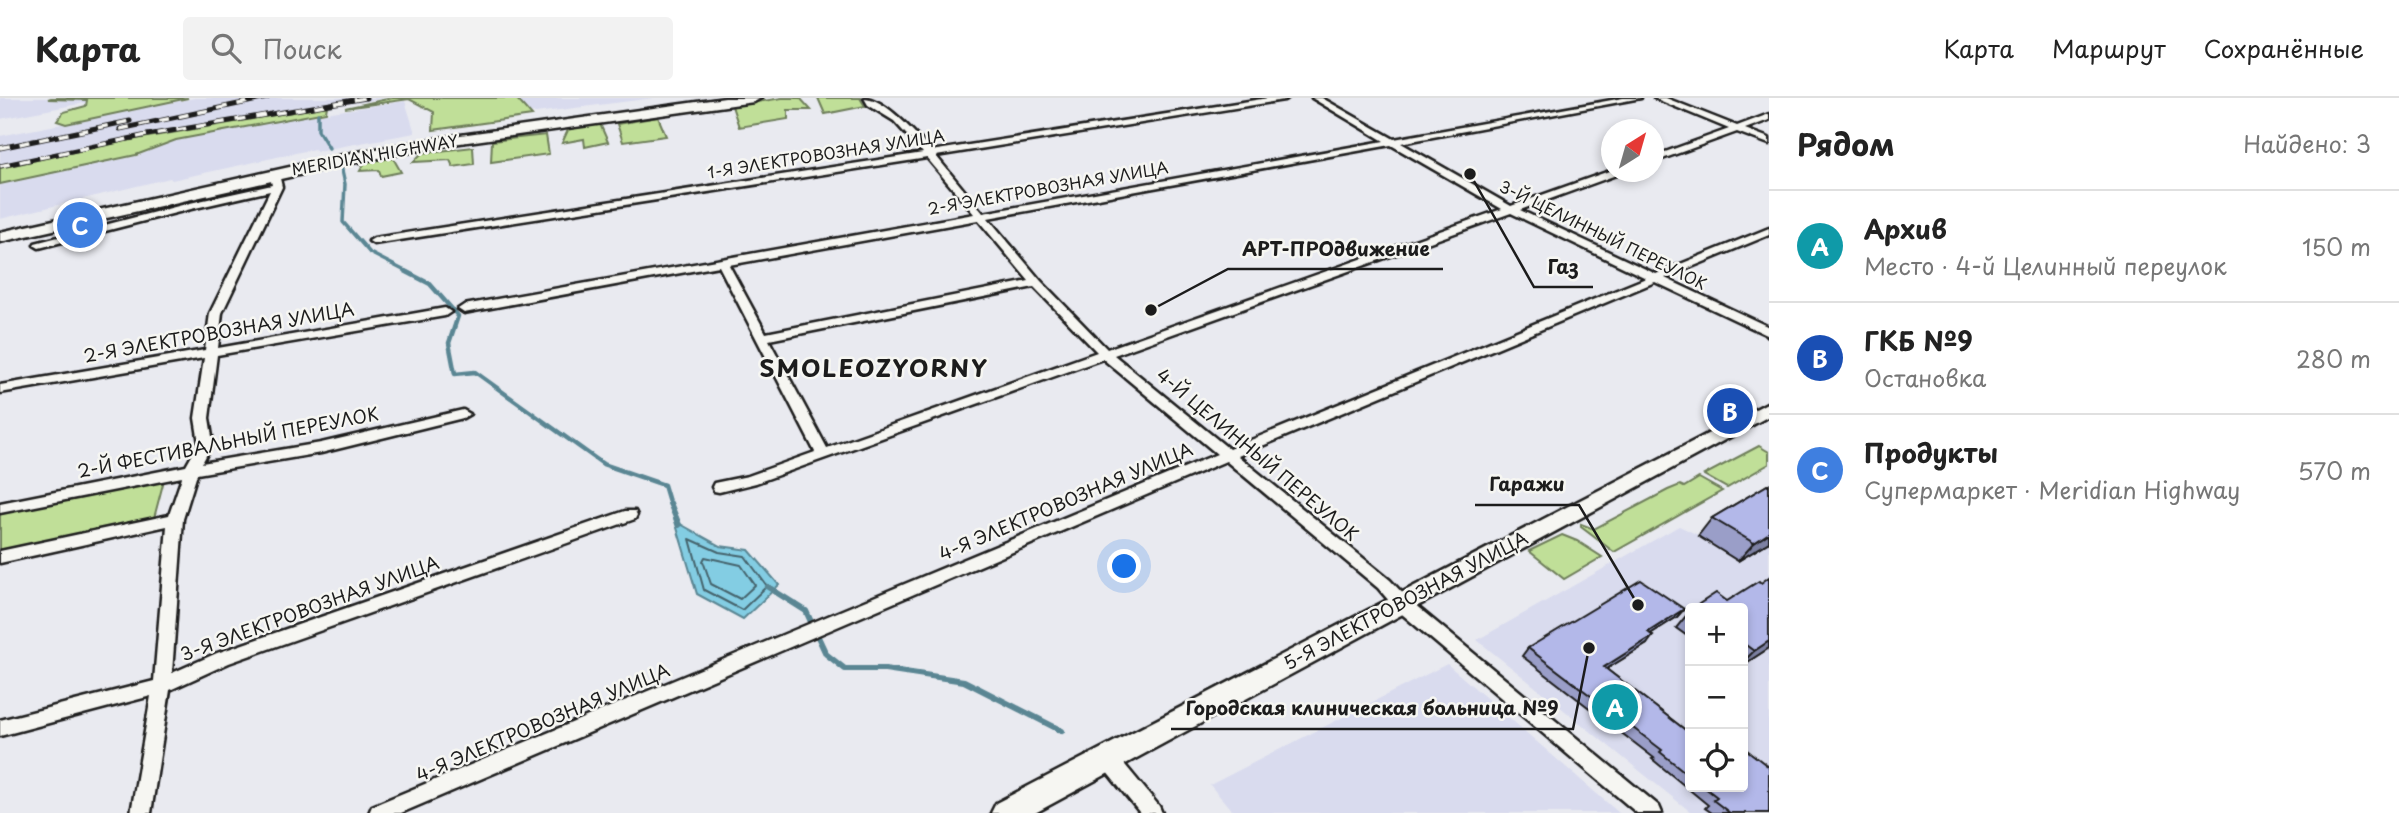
<!DOCTYPE html>
<html lang="ru">
<meta charset="utf-8">
<style>
:root{--surface:#fff;--page:#f2f2f2;--text:#222;--muted:#767676;--line:#e0e0e0;--accent:#0b8043}
body{margin:0;font-family:"Playpen Sans",sans-serif;background:var(--page);color:var(--text)}
.controls{position:absolute;right:21px;bottom:21px;display:grid;overflow:hidden;border-radius:7px;box-shadow:0 4px 10px #0003}
.controls button{width:63px;height:63px;display:grid;place-items:center;padding:0;border:0;border-bottom:2px solid var(--line);background:var(--surface);color:var(--text);font:35px sans-serif}
.compass{position:absolute;left:1601px;top:21px;width:63px;height:63px;border-radius:50%;background:var(--surface);box-shadow:0 4px 10px #0003;rotate:37deg}
.you{position:absolute;left:1125px;top:469px;width:24px;height:24px;margin:-18px;border:5px solid #fff;border-radius:50%;background:#1a73e8;box-shadow:0 0 0 10px #1a73e833}
.badge{display:grid;place-items:center;width:46px;height:46px;border-radius:50%;background:var(--accent);color:#fff;font-size:23px;font-weight:700}
.pin{position:absolute;translate:-50% -50%;border:4px solid #fff;box-shadow:0 2px 7px #0006}
.list{margin:0;padding:0;list-style:none}
h2{display:flex;justify-content:space-between;align-items:center;height:91px;margin:0;padding:0 28px;font-size:30px}
h2 small{font-size:23px;font-weight:400;color:var(--muted)}
.list li{display:grid;grid-template-columns:46px 1fr auto;gap:21px;align-items:center;box-sizing:border-box;height:112px;padding:0 28px;border-top:2px solid var(--line)}
.list b{display:block;font-size:26px;white-space:nowrap}
.list p{margin:0;font-size:23px;white-space:nowrap;color:var(--muted)}
.list em{font-size:23px;font-style:normal;color:var(--muted)}
.icon{flex:none;width:38px;height:38px;fill:none;stroke:currentColor;stroke-width:2;stroke-linecap:round;stroke-linejoin:round}
.map{position:relative;flex:none;width:1769px;height:715px;overflow:hidden}
header{display:flex;align-items:center;gap:42px;box-sizing:border-box;height:98px;padding:0 35px;background:var(--surface);border-bottom:2px solid var(--line)}
header strong{font-size:33px}
nav{display:flex;gap:38px;margin-inline-start:auto;font-size:24px}
.search{width:490px;height:63px;background:var(--page);display:flex;align-items:center;gap:18px;box-sizing:border-box;padding:0 24px;border-radius:7px;color:var(--muted);font-size:26px}
main{display:flex}
aside{flex:1;background:var(--surface)}
.map>svg:first-child{display:block}
</style>
<header>
<strong>Карта</strong>
<div class="search"><svg class="icon" aria-label="search" viewBox="0 0 24 24"><circle cx="10" cy="10" r="6"/><path d="M15 15l6 6"/></svg>Поиск</div>
<nav><a>Карта</a><a>Маршрут</a><a>Сохранённые</a></nav>
</header>
<main>
<div class="map">
<svg width="1769" height="715" viewBox="0 0 1769 715">
<rect width="100%" height="100%" fill="#e9eaf0"/>
<filter id="ink" filterUnits="userSpaceOnUse"><feTurbulence type="fractalNoise" baseFrequency=".0143" numOctaves="2"/><feDisplacementMap in="SourceGraphic" scale="14" xChannelSelector="R" yChannelSelector="G"/><feConvolveMatrix kernelMatrix="1 2 1 2 8 2 1 2 1" color-interpolation-filters="sRGB"/></filter>
<g filter="url(#ink)">
<g fill="#d9dbee" fill-rule="evenodd">
<polygon points="0,0 110,0 0,21"/>
<polygon points="195,0 386,0 283,16 0,71 0,38"/>
<polygon points="506,0 654,0 504,19"/>
<polygon points="405,3 415,35 317,53 314,51 172,82 170,80 0,121 0,87 137,58 174,43 266,24"/>
<path d="M1769 395V715H1692L1477 542 1679 428 1698 437ZM1690 510H1743V689H1690Z"/>
<polygon points="1447,566 1619,715 1234,715 1210,687"/>
</g>
<g fill="#c0df98" stroke="#6e7e5a" stroke-width="2">
<polygon points="51,0 188,0 66,26 57,23 64,14 86,8 87,2 48,1"/>
<polygon points="392,0 516,0 532,18 433,32 434,14 409,1 345,10"/>
<polygon points="782,0 800,0 811,12 788,12 788,21 739,29 732,8"/>
<polygon points="818,0 860,0 865,8 825,16"/>
<polygon points="327,8 326,14 176,42 136,57 0,86 0,70 119,44"/>
<polygon points="658,19 666,38 623,44 617,26"/>
<polygon points="600,26 608,44 585,49 584,41 562,45 569,30"/>
<polygon points="546,37 549,56 491,64 492,43"/>
<polygon points="473,49 474,66 453,69 450,62 413,64 422,55"/>
<polygon points="393,60 401,74 381,78 379,72 360,73 365,64"/>
<polygon points="1759,348 1769,354 1769,366 1727,390 1704,377"/>
<polygon points="1699,380 1722,393 1614,454 1581,429 1581,426 1594,431 1668,392 1680,387 1684,389"/>
<polygon points="164,382 154,420 0,453 0,414"/>
<polygon points="1562,437 1577,443 1602,459 1564,481 1529,453"/>
</g>
<polygon fill="#83cde3" stroke="#5a8693" stroke-width="2" points="675,423 720,448 749,452 779,487 743,521 697,496"/>
<g fill="none" stroke-linecap="round" stroke-linejoin="round">
<g stroke="#45636c" stroke-width="2">
<polygon points="690,441 719,454 745,458 767,488 742,512 704,492"/>
<polygon points="705,459 741,467 755,487 740,501 711,486 703,463"/>
</g>
<g stroke="#5a8693" stroke-width="3.5">
<polyline points="318,16 318,32 329,50"/>
<polyline points="342,72 345,86 343,124 370,155 409,175"/>
</g>
<polyline stroke="#5a8693" stroke-width="4.5" points="405,173 430,186 458,218 449,245 455,276 475,274 603,366 664,387 670,407"/>
<g stroke="#5a8693" stroke-width="6">
<polyline points="670,405 679,427"/>
<polyline points="768,489 806,513 826,556 845,571 885,571 964,583 1062,633"/>
</g>
<g stroke="#1c1c1c" stroke-width="5">
<g id="street">
<path d="M864 0C885 0 917 37 931 53L1268 0H1288L1284 2 936 58 983 115 1384 43 1312 0H1322L1394 41 1623 0H1641L1401 45 1511 108 1612 72 1620 74 1619 76 1520 112 1656 176 1769 130V137L1665 180 1769 229V238L1655 184 1238 358 1390 482 1408 501 1659 708 1662 715H1637L1396 511 1378 490 1226 363 401 715H369L372 708 1217 356 1103 261 756 385 719 394 714 393 712 389 714 385 748 378 815 354 719 168 464 215 458 211 464 207 974 116 927 60 374 146 369 143 374 140 923 55 894 23 868 7ZM1391 47 1502 111 1107 251 1041 183 988 120ZM1511 115 1646 180 1229 351 1114 257ZM978 122 1029 183 766 235 729 167ZM1034 189 1097 254 827 350 769 242Z"/>
<polygon points="1654,0 1666,0 1737,28 1769,16 1769,22 1745,31 1769,40 1769,46 1737,34 1654,64 1654,58 1729,31"/>
<polygon points="274,73 279,76 282,89 222,215 218,250 445,210 451,214 445,218 217,257 209,320 213,345 202,365 321,345 463,312 470,316 463,320 321,355 197,376 183,421 172,575 217,555 625,413 635,413 637,417 635,421 229,565 170,592 151,715 131,715 151,598 0,638 0,622 154,583 167,428 0,465 0,453 169,417 182,379 0,415 0,405 186,368 199,345 195,320 204,260 0,295 0,287 205,252 210,215 270,93 191,111 39,150 34,147 35,145 190,105 272,87 269,76"/>
<polygon points="1109,654 1116,656 1159,708 1162,715 1140,715 1102,668 1100,662 1102,656"/>
</g>
</g>
<g stroke="#1c1c1c" stroke-width="5">
<polygon id="secondary" points="1769,304 1769,318 1035,715 991,715 996,705"/>
</g>
<g stroke="#1c1c1c" stroke-width="5">
<polygon id="primary" points="725,0 761,0 754,4 453,46 352,65 0,144 0,134 352,55 453,38"/>
</g>
<use href="#street" fill="#f6f6f2" fill-rule="evenodd"/>
<use href="#secondary" fill="#f6f6f2" fill-rule="evenodd"/>
<use href="#primary" fill="#f6f6f2" fill-rule="evenodd"/>
<g stroke="#1c1c1c" stroke-width="5">
<g id="rail">
<polyline points="120,31 267,0"/>
<polyline points="0,50 130,23"/>
<polyline points="0,68 147,37 366,0"/>
</g>
</g>
<use href="#rail" stroke="#f6f6f2" stroke-width="3.5" stroke-dasharray="10" stroke-linecap="butt"/>
</g>
<g fill="#9a9ec8" stroke="#1c1c1c" stroke-width="2">
<polygon points="1769,386 1769,444 1738,463 1698,438 1712,420"/>
<polygon points="1743,510 1769,550 1743,567"/>
<polygon points="1684,511 1677,519 1650,536 1647,546 1606,571 1688,634 1690,632 1690,689 1743,689 1769,715 1712,715 1705,710 1708,707 1652,661 1654,660 1522,558 1528,550"/>
<polygon points="1690,513 1690,540 1676,530"/>
</g>
<g fill="#7d81a3" stroke="#1c1c1c" stroke-width="2">
<polygon points="1769,435 1769,444 1738,463 1754,445"/>
<polygon points="1684,511 1677,519 1641,542 1648,534"/>
<polygon points="1653,538 1647,546 1597,577 1604,569"/>
<polygon points="1769,543 1769,550 1743,567 1743,564 1754,553"/>
</g>
<g fill="#b3b8e9" stroke="#1c1c1c" stroke-width="2">
<polygon points="1769,386 1769,435 1754,445 1712,420"/>
<polygon points="1769,479 1769,543 1754,553 1743,545 1743,510 1693,510 1716,495 1727,503 1759,483 1761,485"/>
<polygon points="1641,482 1684,511 1648,534 1653,538 1604,569 1688,634 1690,632 1690,678 1660,654 1662,652 1528,550"/>
<polygon points="1743,649 1769,669 1769,715 1730,715 1713,702 1717,699 1704,689 1743,689"/>
</g>
</g>
<g text-anchor="middle" stroke-width="5" stroke-linejoin="round" paint-order="stroke">
<g font-size="16" fill="#1c1c1c" stroke="#f6f6f2">
<text transform="translate(826 56) rotate(-9)" y="6">1-Я ЭЛЕКТРОВОЗНАЯ УЛИЦА</text>
<text transform="translate(375 57) rotate(-10)" y="6">MERIDIAN HIGHWAY</text>
<text transform="translate(1048 90) rotate(-10)" y="6">2-Я ЭЛЕКТРОВОЗНАЯ УЛИЦА</text>
<text transform="translate(1603 137) rotate(26)" y="6">3-Й ЦЕЛИННЫЙ ПЕРЕУЛОК</text>
</g>
<g font-size="18" fill="#1c1c1c" stroke="#f6f6f2">
<text transform="translate(219 235) rotate(-10)" y="6">2-Я ЭЛЕКТРОВОЗНАЯ УЛИЦА</text>
<text transform="translate(228 345) rotate(-11)" y="6">2-Й ФЕСТИВАЛЬНЫЙ ПЕРЕУЛОК</text>
<text transform="translate(1257 357) rotate(40)" y="6">4-Й ЦЕЛИННЫЙ ПЕРЕУЛОК</text>
<text transform="translate(1066 404) rotate(-23)" y="6">4-Я ЭЛЕКТРОВОЗНАЯ УЛИЦА</text>
<text transform="translate(1406 503) rotate(-28)" y="6">5-Я ЭЛЕКТРОВОЗНАЯ УЛИЦА</text>
<text transform="translate(310 511) rotate(-20)" y="6">3-Я ЭЛЕКТРОВОЗНАЯ УЛИЦА</text>
<text transform="translate(543 625) rotate(-23)" y="6">4-Я ЭЛЕКТРОВОЗНАЯ УЛИЦА</text>
</g>
<g font-size="24" font-weight="bold" letter-spacing="2" fill="#1c1c1c" stroke="#f6f6f2">
<text x="874" y="279">SMOLEOZYORNY</text>
</g>
</g>
<path fill="none" stroke="#1c1c1c" stroke-width="2.5" d="M1151 212L1228 171H1443M1470 76L1534 189H1593M1638 507L1579 407H1475M1589 550L1573 631H1171"/>
<g fill="#1c1c1c" stroke="#f6f6f2" stroke-width="2.5">
<circle cx="1151" cy="212" r="7"/>
<circle cx="1470" cy="76" r="7"/>
<circle cx="1638" cy="507" r="7"/>
<circle cx="1589" cy="550" r="7"/>
</g>
<g font-size="19" text-anchor="middle" font-weight="bold" fill="#1c1c1c" stroke="#f6f6f2" stroke-width="5" stroke-linejoin="round" paint-order="stroke">
<text x="1336" y="158">АРТ-ПРОдвижение</text>
<text x="1563" y="176">Газ</text>
<text x="1527" y="393">Гаражи</text>
<text x="1372" y="617">Городская клиническая больница №9</text>
</g>
</svg>
<div class="controls">
<button>+</button>
<button>−</button>
<button><svg class="icon" aria-label="locate" viewBox="0 0 24 24"><circle cx="12" cy="12" r="6"/><path d="M12 2v4M12 18v4M2 12h4M18 12h4"/></svg></button>
</div>
<svg class="compass" viewBox="-18 -18 36 36"><path d="M0-13l5 13h-10z" fill="#e53935"/><path d="M0 13l5-13h-10z" fill="#767676"/></svg>
<div class="you"></div>
<div class="pin badge" style="left:1615px;top:609px;background:#0f9aa8">A</div>
<div class="pin badge" style="left:1730px;top:313px;background:#1a4fb4">B</div>
<div class="pin badge" style="left:80px;top:127px;background:#3f7fe0">C</div>
</div>
<aside>
<h2>Рядом<small>Найдено: 3</small></h2>
<ul class="list">
<li><span class="badge" style="background:#0f9aa8">A</span><div><b>Архив</b><p>Место · 4-й Целинный переулок</p></div><em>150 m</em></li>
<li><span class="badge" style="background:#1a4fb4">B</span><div><b>ГКБ №9</b><p>Остановка</p></div><em>280 m</em></li>
<li><span class="badge" style="background:#3f7fe0">C</span><div><b>Продукты</b><p>Супермаркет · Meridian Highway</p></div><em>570 m</em></li>
</ul>
</aside>
</main>
